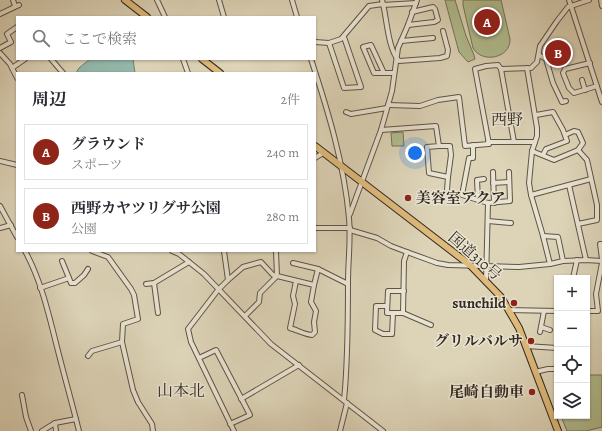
<!DOCTYPE html>
<html lang="ja">
<meta charset="utf-8">
<style>
:root{--surface:#fff;--page:#f7f7f7;--text:#2b2b33;--muted:#7c7c81;--line:#e1e1e2;--accent:#8f2418}
body{margin:0;font-family:Alegreya,"Noto Serif JP",serif;background:var(--page);color:var(--text)}
.controls{position:absolute;right:12px;bottom:12px;display:grid;overflow:hidden;border-radius:0px;box-shadow:0 1px 3px #0004}
.controls button{width:36px;height:36px;display:grid;place-items:center;padding:0;border:0;border-bottom:1px solid var(--line);background:var(--surface);color:var(--text);font:20px sans-serif}
.you{position:absolute;left:415px;top:153px;width:14px;height:14px;margin:-10px;border:3px solid #fff;border-radius:50%;background:#1a73e8;box-shadow:0 0 0 6px #1a73e833}
.badge{display:grid;place-items:center;width:26px;height:26px;border-radius:50%;background:var(--accent);color:#fff;font-size:13px;font-weight:700}
.pin{position:absolute;translate:-50% -50%;border:2px solid #fff;box-shadow:0 1px 4px #0006}
.list{margin:0;padding:0;list-style:none}
h2{display:flex;justify-content:space-between;align-items:center;height:52px;margin:0;padding:0 16px;font-size:17px}
h2 small{font-size:13px;font-weight:400;color:var(--muted)}
.list li{display:grid;grid-template-columns:26px 1fr auto;gap:12px;align-items:center;box-sizing:border-box;height:56px;margin:0 8px 8px;padding:0 8px;border:1px solid var(--line);border-radius:0px}
.list b{display:block;font-size:15px;white-space:nowrap}
.list p{margin:0;font-size:13px;white-space:nowrap;color:var(--muted)}
.list em{font-size:13px;font-style:normal;color:var(--muted)}
.icon{flex:none;width:22px;height:22px;fill:none;stroke:currentColor;stroke-width:2;stroke-linecap:round;stroke-linejoin:round}
.map{position:relative;flex:none;width:602px;height:431px;overflow:hidden}
.search{position:absolute;background:var(--surface);box-shadow:0 1px 3px #0004;left:16px;top:16px;width:300px;height:44px;display:flex;align-items:center;gap:10px;box-sizing:border-box;padding:0 14px;border-radius:0px;color:var(--muted);font-size:15px}
.panel{position:absolute;background:var(--surface);box-shadow:0 1px 3px #0004;left:16px;top:72px;width:300px;height:180px;border-radius:0px}
.map>svg:first-child{display:block}
</style>
<div class="map">
<svg width="602" height="431" viewBox="0 0 602 431">
<rect width="100%" height="100%" fill="#ddd4b8"/>
<filter id="stains"><feTurbulence type="fractalNoise" baseFrequency=".005" numOctaves="4"/><feColorMatrix values="0 0 0 0 .2 0 0 0 0 .09 0 0 0 0 .02 0 0 0 .5 -.17"/></filter>
<radialGradient id="worn" r=".72"><stop offset=".6" stop-color="#630" stop-opacity="0"/><stop offset="1" stop-color="#630" stop-opacity=".3"/></radialGradient>
<g fill="#b1bd8f" stroke="#727458">
<polygon points="445,0 455,0 466,36 474,55 475,59 468,62 459,52"/>
<path d="M463 0H501L510 39C511 58 482 64 473 48L463 5Z"/>
<polygon points="403,132 404,146 392,146 391,133"/>
<polygon points="587,375 602,375 602,427 586,431 567,431 561,416 587,416"/>
</g>
<polygon fill="#93b8ab" stroke="#6d7f74" points="90,59 133,59 135,73 76,73 79,68"/>
<g fill="none" stroke-linecap="round" stroke-linejoin="round">
<g stroke="#5e5447" stroke-width="6">
<g id="minor">
<polyline points="13,0 15,6"/>
<polyline points="157,0 165,17"/>
<polyline points="219,0 224,17"/>
<polyline points="292,0 297,17"/>
<polyline points="569,0 602,102"/>
<polyline points="601,0 602,6"/>
<path d="M383 4C387 20 388 49 399 61L440 58 447 56 448 50 443 31"/>
<polyline points="383,5 416,3"/>
<polyline points="0,14 19,5"/>
<polyline points="408,25 434,22 438,20 435,9 433,7 412,12"/>
<polyline points="401,41 433,38"/>
<polyline points="315,42 329,43 341,39 369,6 383,4 382,0"/>
<polyline points="329,43 344,88 361,87 344,37"/>
<polyline points="0,48 11,42 7,34 17,27"/>
<polyline points="0,53 10,64 17,78"/>
<polyline points="539,55 546,59 553,83 562,102 566,101"/>
<polyline points="51,59 63,73"/>
<polyline points="183,59 188,73"/>
<path d="M311 59C328 111 344 163 349 218 351 239 348 261 348 282 348 322 348 361 344 400"/>
<polyline points="590,63 565,69 563,73 569,88 574,93 597,86"/>
<polyline points="12,68 25,59"/>
<polyline points="527,68 537,128 537,136 532,151 529,183 531,195 543,236 550,264"/>
<polyline points="501,69 514,142"/>
<polyline points="384,73 374,73 363,47 371,45 384,73 394,73"/>
<polyline points="582,80 585,90"/>
<polyline points="388,105 420,106 438,100 459,97 465,146 489,144 475,69 486,66 498,65 501,69 531,68 537,62 540,46 557,21 568,7 589,0"/>
<polyline points="346,112 351,114 387,108"/>
<polyline points="536,115 553,112 563,130 567,141 546,149 543,155"/>
<polyline points="381,130 436,126 439,146 450,146 451,155 448,177 429,173 427,147 439,146"/>
<polyline points="565,135 574,131 578,132 583,143 578,150"/>
<polyline points="488,142 535,142"/>
<polyline points="473,145 473,158 469,158 462,195 488,203 510,201 509,172"/>
<polyline points="532,151 554,160 578,150 587,160 597,205 597,220 578,224"/>
<polyline points="315,158 323,153"/>
<polyline points="0,161 17,165"/>
<polyline points="493,172 494,203"/>
<polyline points="493,183 509,182"/>
<polyline points="569,185 586,260"/>
<polyline points="447,190 448,177"/>
<polyline points="531,195 591,179"/>
<polyline points="478,200 477,180 484,179"/>
<polyline points="0,206 17,237"/>
<polyline points="350,214 381,130 392,91 398,48 408,25 417,0"/>
<polyline points="488,221 511,223"/>
<polyline points="0,228 11,225"/>
<polyline points="315,228 350,228"/>
<polyline points="350,230 377,238 391,246 407,252 437,263 448,265 519,267 550,264 563,261 586,260 602,261"/>
<polyline points="543,236 558,237 563,261"/>
<polyline points="602,244 600,244 602,259"/>
<path d="M25 251C41 280 49 315 57 347 64 375 72 403 79 431"/>
<polyline points="92,251 108,257 131,289 134,295 138,319 123,324 122,342 133,390 138,402 152,424 153,431"/>
<polyline points="172,251 179,254 204,274 271,344 383,431"/>
<polyline points="224,251 228,280 218,290 188,329 191,342 234,431"/>
<polyline points="62,261 71,283 75,283 84,275 88,269"/>
<polyline points="293,263 318,269"/>
<polyline points="573,278 577,260"/>
<path d="M228 280 243 267 261 262 273 275 314 285 311 302 316 311 314 322 315 332 312 335C306 335 297 330 290 328L295 304 293 296 296 281"/>
<polyline points="486,282 488,203"/>
<polyline points="154,283 158,313"/>
<polyline points="146,284 154,283 189,262"/>
<polyline points="314,285 318,269 348,284"/>
<polyline points="40,288 69,278"/>
<polyline points="404,291 388,291 387,313 403,313 431,325"/>
<polyline points="387,306 376,306 375,330 383,334 392,334 393,313"/>
<polyline points="508,310 557,311"/>
<polyline points="587,311 598,311 596,294 602,263"/>
<polyline points="403,313 404,261 407,252"/>
<polyline points="245,316 259,302 260,293 277,276 276,251"/>
<polyline points="541,327 550,330"/>
<polyline points="540,332 544,311"/>
<polyline points="526,346 557,348"/>
<polyline points="88,356 92,351 122,342"/>
<polyline points="199,358 216,350 250,415 230,424"/>
<polyline points="535,372 548,369 557,369"/>
<polyline points="22,395 26,417 31,431"/>
<polyline points="241,399 299,365"/>
<polyline points="55,423 56,431"/>
<polyline points="42,431 55,423 76,419"/>
<polyline points="340,431 347,403"/>
</g>
</g>
<g stroke="#342a21" stroke-width="8">
<g id="highway">
<polyline points="125,0 147,17"/>
<polyline points="202,59 220,73"/>
<polyline points="315,146 470,265 501,297 519,328 558,431"/>
</g>
</g>
<use href="#minor" stroke="#e9e3d1" stroke-width="4"/>
<use href="#highway" stroke="#deba7c" stroke-width="6"/>
</g>
<g fill="#8f2418" stroke="#e9e3d1" stroke-width="1.5">
<circle cx="408" cy="198" r="4"/>
<circle cx="514" cy="303" r="4"/>
<circle cx="531" cy="341" r="4"/>
<circle cx="532" cy="392" r="4"/>
</g>
<g text-anchor="middle" stroke-width="3" stroke-linejoin="round" paint-order="stroke">
<g font-size="15" font-weight="bold" fill="#342a21" stroke="#e9e3d1" text-anchor="end">
<text x="416" y="203" text-anchor="start">美容室アクア</text>
<text x="506" y="308">sunchild</text>
<text x="523" y="346">グリルバルサ</text>
<text x="524" y="397">尾崎自動車</text>
</g>
<g font-size="15" fill="#342a21" stroke="#e9e3d1">
<text transform="translate(475 256) rotate(41)" y="5">国道310号</text>
</g>
<g font-size="16" fill="#342a21" stroke="#e9e3d1">
<text x="507" y="125">西野</text>
<text x="181" y="396">山本北</text>
</g>
</g>
<rect width="100%" height="100%" filter="url(#stains)"/>
<rect width="100%" height="100%" fill="url(#worn)"/>
</svg>
<div class="controls">
<button>+</button>
<button>−</button>
<button><svg class="icon" aria-label="locate" viewBox="0 0 24 24"><circle cx="12" cy="12" r="6"/><path d="M12 2v4M12 18v4M2 12h4M18 12h4"/></svg></button>
<button><svg class="icon" aria-label="layers" viewBox="0 0 24 24"><path d="M12 4l9 5-9 5-9-5zM3 14l9 5 9-5"/></svg></button>
</div>
<div class="you"></div>
<div class="pin badge" style="left:487px;top:22px">A</div>
<div class="pin badge" style="left:558px;top:53px">B</div>
<div class="search"><svg class="icon" aria-label="search" viewBox="0 0 24 24"><circle cx="10" cy="10" r="6"/><path d="M15 15l6 6"/></svg>ここで検索</div>
<section class="panel">
<h2>周辺<small>2件</small></h2>
<ul class="list">
<li><span class="badge">A</span><div><b>グラウンド</b><p>スポーツ</p></div><em>240 m</em></li>
<li><span class="badge">B</span><div><b>西野カヤツリグサ公園</b><p>公園</p></div><em>280 m</em></li>
</ul>
</section>
</div>
